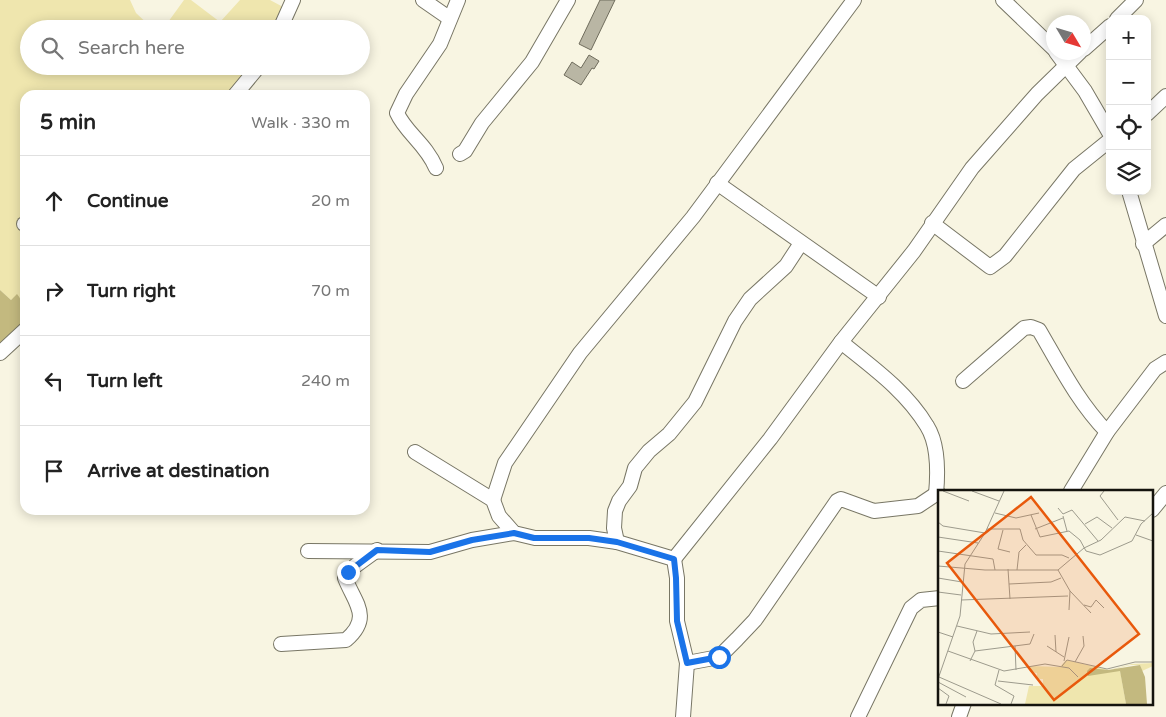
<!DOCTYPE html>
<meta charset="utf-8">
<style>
:root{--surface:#fff;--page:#f6f6f6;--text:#222;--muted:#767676;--line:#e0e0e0}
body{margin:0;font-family:"Varela Round",sans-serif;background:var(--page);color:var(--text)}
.controls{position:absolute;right:15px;top:15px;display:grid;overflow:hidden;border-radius:10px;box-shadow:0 2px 12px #0003}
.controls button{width:45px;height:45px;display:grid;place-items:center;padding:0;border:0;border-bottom:1px solid var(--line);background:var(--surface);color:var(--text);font:25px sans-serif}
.compass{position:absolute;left:1046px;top:15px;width:45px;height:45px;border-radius:50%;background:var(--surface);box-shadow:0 2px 12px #0003;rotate:128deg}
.stop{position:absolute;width:15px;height:15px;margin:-11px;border:4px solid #1a73e8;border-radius:50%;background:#fff}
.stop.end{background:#1a73e8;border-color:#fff;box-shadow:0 1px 5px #0008}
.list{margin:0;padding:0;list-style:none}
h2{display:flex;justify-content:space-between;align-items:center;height:65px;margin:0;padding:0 20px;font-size:21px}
h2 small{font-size:16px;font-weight:400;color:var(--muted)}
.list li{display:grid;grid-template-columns:32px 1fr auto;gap:15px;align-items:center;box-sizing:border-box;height:90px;padding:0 20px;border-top:1px solid var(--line)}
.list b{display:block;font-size:19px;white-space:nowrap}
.list em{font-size:16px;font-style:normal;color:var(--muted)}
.icon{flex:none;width:28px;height:28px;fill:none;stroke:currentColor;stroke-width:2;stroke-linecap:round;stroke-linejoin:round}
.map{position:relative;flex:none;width:1166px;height:717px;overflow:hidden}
.search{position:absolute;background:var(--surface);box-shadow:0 2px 12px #0003;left:20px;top:20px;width:350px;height:55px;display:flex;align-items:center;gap:12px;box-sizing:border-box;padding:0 18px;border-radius:28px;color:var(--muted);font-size:19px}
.panel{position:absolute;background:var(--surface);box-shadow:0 2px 12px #0003;left:20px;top:90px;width:350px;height:425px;border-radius:15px}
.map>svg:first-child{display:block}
</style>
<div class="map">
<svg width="1166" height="717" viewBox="0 0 1166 717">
<rect width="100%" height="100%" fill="#f8f5e2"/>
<g fill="#efe6ae">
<polygon points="0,0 130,0 136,13 153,29 29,29 29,66 251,66 226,95 25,95 25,317 23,303 17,295 11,300 0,290"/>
<polygon points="184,0 191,0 220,22 240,0 270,0 285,8 274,29 163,29"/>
</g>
<path fill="#c3b97f" d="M0 290 11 300 17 294C24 303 25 311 25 322L0 347Z"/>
<g fill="#b9b6a4" stroke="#6f6c5c">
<polygon points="600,0 615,0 591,50 579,44"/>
<polygon points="589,55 599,61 594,69 592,68 581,85 564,75 572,62 581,68"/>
</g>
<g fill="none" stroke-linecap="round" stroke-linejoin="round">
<g stroke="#787665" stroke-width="16">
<g id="minor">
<polyline points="423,0 449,18"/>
<polyline points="1003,0 1054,49"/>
<polyline points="1117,19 1136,0"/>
<polyline points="280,29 293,0"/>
<polyline points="1084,49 1110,26"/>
<polyline points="1056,52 1085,91 1110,134"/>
<polyline points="235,95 259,66"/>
<polyline points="1147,114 1166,96"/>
<polyline points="460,154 465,151 482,123 532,62 568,0"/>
<path d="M436 168C426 144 406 133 397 113L406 94 440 44 458 0"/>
<polyline points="717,183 879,297"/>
<polyline points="1129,191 1166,316"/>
<polyline points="932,223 990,267 1005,256 1074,169 1110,140"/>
<polyline points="24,224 25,224"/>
<polyline points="1143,244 1166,225"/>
<path d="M841 342C872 367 906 391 927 426 939 445 938 473 936 494"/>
<polyline points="0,353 25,330"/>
<path d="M963 381 1024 328 1031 327 1039 330C1060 366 1078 402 1107 432"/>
<polyline points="415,452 493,500 499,516 514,533 535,538 589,538 617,542 674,559 677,578 677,621 687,663 683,717"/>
<polyline points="1071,491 1107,432 1155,369 1166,362"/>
<polyline points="493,500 505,463 580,353 693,217 854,0"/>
<polyline points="1152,510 1166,493"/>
<polyline points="617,542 614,528 615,511 619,501 630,486 635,468 649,451 669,434 695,402 735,321 750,299 786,266 801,243"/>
<polyline points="308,551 430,552 472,540 514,533"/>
<polyline points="674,559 770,439 841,342 914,251 972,168 1037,94 1080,52"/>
<path d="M281 644 346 640C373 617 354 602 345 578L355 566 377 550"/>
<polyline points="687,663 719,657 737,639 755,620 837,501 841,499 874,511 918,506 936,494 940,495"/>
<polyline points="858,717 911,608 921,600 940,598"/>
<polyline points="959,717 964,703"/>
</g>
</g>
<use href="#minor" stroke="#fff" stroke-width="14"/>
</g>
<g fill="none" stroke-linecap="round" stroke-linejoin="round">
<polyline stroke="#1a73e8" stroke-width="6" points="348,572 377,550 430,552 472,540 514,533 534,538 589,538 617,542 674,559 676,578 677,621 687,663 719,657"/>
</g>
<g transform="translate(938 490)">
<rect width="215" height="215" fill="#f8f5e2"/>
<path d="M128 170 171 180 194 174 215 173V176L204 181 202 175H192L177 179 170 180 151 181 150 185 182 180 188 214H87L91 196H104L105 193V189H99V183L92 182 91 176 122 177Z" fill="#efe6ae"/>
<path d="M202 175 207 187 209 214H188L182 181 150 186 149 181 152 178 170 180Z" fill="#c3b97f"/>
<path fill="none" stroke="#9d9b8d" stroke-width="1" d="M5 1 31 11M34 1 61 11M166 1 162 6 180 30M120 18 125 24 134 20 160 51M57 23 78 28 101 23M93 25 102 47 131 41 142 50 148 61 162 65 194 51 203 34 215 23M125 26 129 41M0 32 5 36 47 43M147 34 159 27 174 38M49 39H82L85 50 98 65H124L131 68M97 39 125 28M65 40 60 59 72 62M198 45 215 51M0 47 40 53M0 61 55 69 57 80M0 76 47 80H120M70 79 72 109M79 80 81 62 88 55M0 88 24 92M71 94 113 92 123 88M132 101 153 123M0 102 23 105M23 110 130 106M146 115 153 117 158 110 166 118M131 120 132 101 120 80 146 58 163 50 187 27 207 31M19 136 53 144 92 142M0 142 15 147M117 145 118 162M77 156 78 180M109 156 126 167M10 161 66 181 107 174 131 178 140 187M37 161 92 154 96 144M32 171 37 161 35 152 39 141M126 171 131 147M137 172 146 156 145 146M124 176 129 170 169 179 197 172H215M61 180 57 195 76 206 73 214M1 187 63 214M0 189 22 126 27 74 47 43 66 1M60 191 95 195M0 192 28 207M0 198 11 206 8 214"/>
<path fill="#e8590c" fill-opacity="0.15" stroke="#e8590c" stroke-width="2.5" d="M93 7 201 144 116 210 9 73Z"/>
<rect width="215" height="215" fill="none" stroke="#14130d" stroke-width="2.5"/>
</g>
</svg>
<div class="controls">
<button>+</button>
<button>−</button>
<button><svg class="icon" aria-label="locate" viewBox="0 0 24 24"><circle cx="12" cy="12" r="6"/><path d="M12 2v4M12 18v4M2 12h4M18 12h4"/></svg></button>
<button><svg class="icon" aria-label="layers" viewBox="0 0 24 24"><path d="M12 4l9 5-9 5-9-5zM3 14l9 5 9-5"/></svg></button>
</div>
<svg class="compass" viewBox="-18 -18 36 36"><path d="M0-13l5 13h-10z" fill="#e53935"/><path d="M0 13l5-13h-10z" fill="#767676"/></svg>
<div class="stop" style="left:719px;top:657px"></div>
<div class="stop end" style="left:348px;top:572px"></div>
<div class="search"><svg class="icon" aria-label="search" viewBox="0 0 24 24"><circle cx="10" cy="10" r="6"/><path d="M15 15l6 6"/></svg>Search here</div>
<section class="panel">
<h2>5 min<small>Walk · 330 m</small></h2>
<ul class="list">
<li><svg class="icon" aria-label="ahead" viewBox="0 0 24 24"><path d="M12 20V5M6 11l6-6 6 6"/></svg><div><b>Continue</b></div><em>20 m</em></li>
<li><svg class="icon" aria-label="right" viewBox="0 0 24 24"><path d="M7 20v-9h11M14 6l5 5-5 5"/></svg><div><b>Turn right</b></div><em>70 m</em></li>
<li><svg class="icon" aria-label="left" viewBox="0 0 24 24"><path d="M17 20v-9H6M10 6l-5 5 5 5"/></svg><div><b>Turn left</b></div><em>240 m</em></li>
<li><svg class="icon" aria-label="arrive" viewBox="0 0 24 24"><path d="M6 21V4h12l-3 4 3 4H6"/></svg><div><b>Arrive at destination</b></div></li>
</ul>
</section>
</div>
